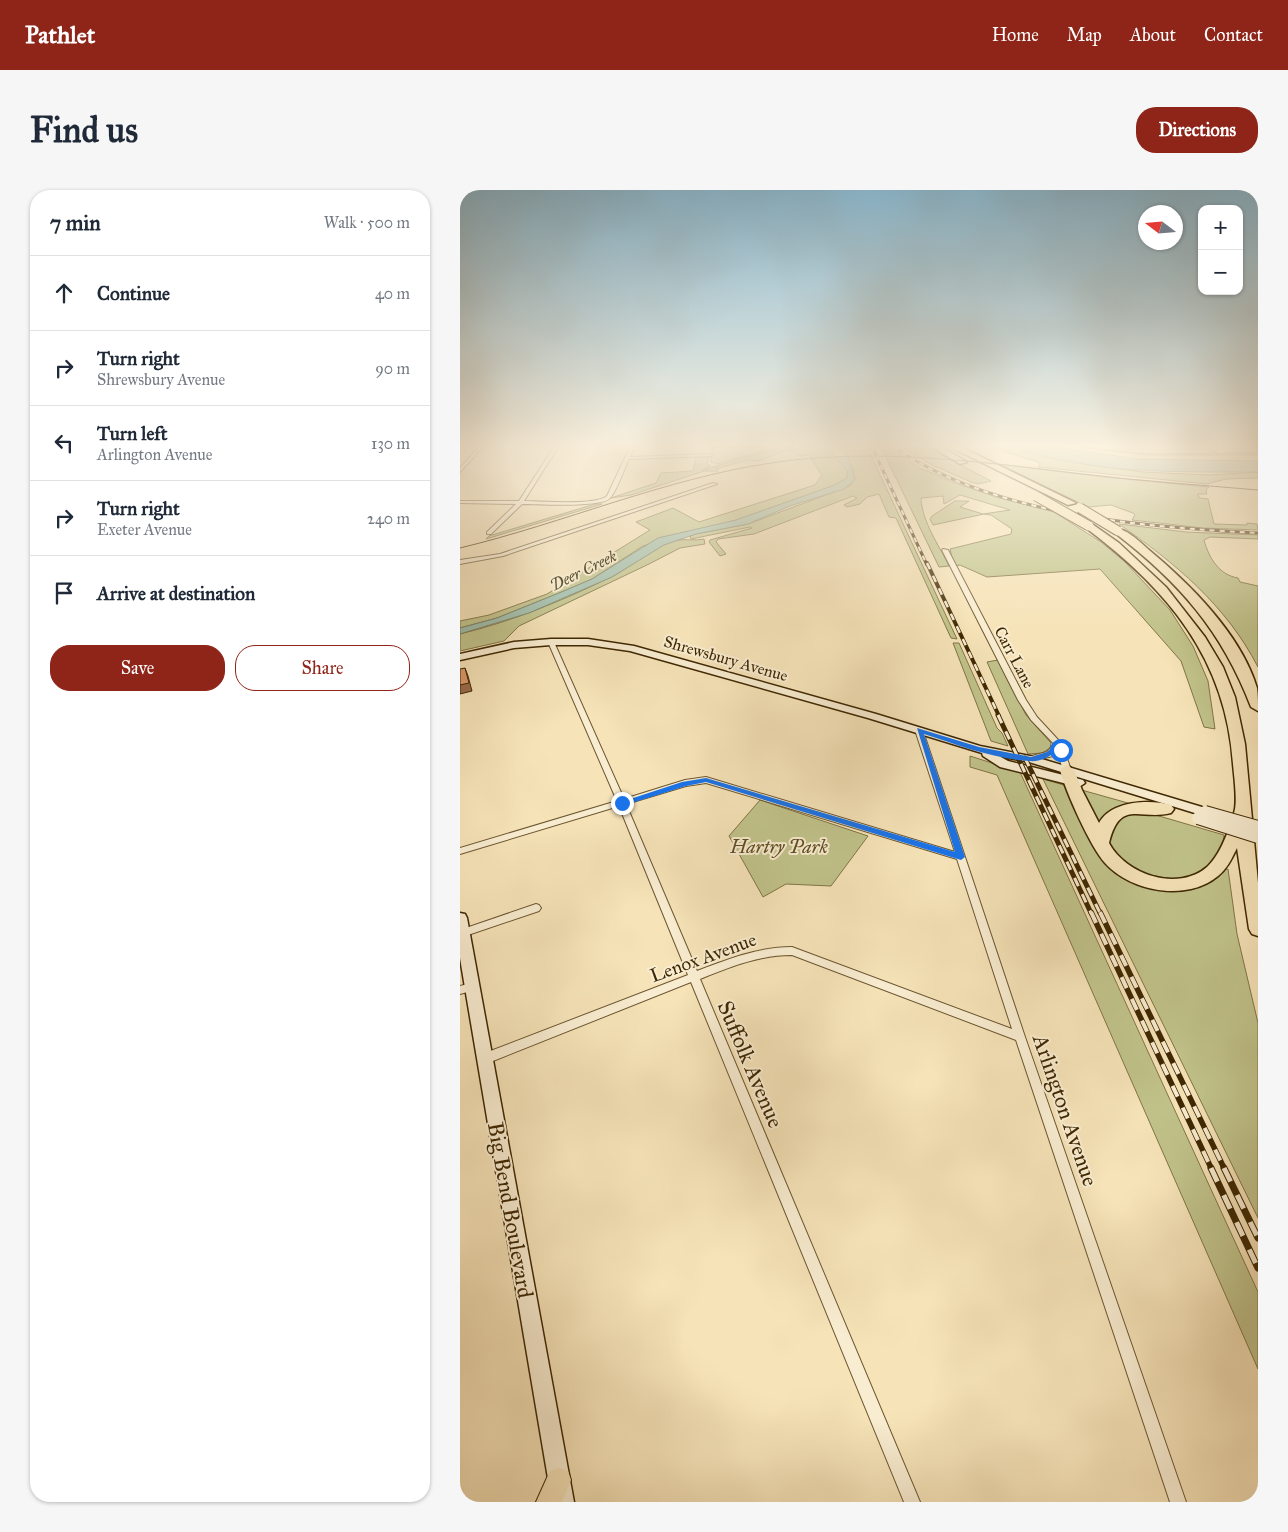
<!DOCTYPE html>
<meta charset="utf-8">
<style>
:root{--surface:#fff;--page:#f6f6f7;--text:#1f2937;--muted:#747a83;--line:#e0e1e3;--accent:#8f2418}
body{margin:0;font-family:"IM FELL Great Primer",serif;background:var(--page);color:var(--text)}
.controls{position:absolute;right:15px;top:15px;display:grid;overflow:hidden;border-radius:10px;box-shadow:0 1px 4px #0004}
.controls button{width:45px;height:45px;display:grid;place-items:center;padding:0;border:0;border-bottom:1px solid var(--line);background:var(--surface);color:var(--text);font:25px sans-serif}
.compass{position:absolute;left:678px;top:15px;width:45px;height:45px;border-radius:50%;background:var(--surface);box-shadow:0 1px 4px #0004;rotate:286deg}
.stop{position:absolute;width:15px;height:15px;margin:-11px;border:4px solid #1a73e8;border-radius:50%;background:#fff}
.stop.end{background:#1a73e8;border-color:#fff;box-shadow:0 1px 5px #0008}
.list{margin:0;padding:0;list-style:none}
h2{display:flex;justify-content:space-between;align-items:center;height:65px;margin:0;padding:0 20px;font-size:21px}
h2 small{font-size:16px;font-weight:400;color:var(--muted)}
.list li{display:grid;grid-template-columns:32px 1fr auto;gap:15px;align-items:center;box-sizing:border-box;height:75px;padding:0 20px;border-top:1px solid var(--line)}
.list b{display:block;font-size:19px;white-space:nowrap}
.list p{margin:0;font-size:16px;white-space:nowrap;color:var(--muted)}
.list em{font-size:16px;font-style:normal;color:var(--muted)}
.actions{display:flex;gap:10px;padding:15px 20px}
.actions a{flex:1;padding:11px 0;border:1px solid var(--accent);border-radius:20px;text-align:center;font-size:18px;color:var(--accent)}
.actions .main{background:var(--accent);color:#fff}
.icon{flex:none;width:28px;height:28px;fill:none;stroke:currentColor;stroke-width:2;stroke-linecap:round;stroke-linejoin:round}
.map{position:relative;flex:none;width:798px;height:1312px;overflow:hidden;border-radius:20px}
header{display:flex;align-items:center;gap:30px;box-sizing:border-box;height:70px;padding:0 25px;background:var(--accent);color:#fff}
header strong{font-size:24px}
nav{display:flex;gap:28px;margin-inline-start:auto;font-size:18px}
.intro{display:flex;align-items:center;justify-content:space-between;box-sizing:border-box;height:120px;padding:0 30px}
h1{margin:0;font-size:35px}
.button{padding:12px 22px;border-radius:20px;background:var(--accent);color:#fff;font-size:18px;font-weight:700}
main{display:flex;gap:30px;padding:0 30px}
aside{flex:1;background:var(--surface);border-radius:20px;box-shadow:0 1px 4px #0004}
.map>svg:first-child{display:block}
</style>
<header>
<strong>Pathlet</strong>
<nav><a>Home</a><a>Map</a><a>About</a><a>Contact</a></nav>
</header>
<div class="intro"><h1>Find us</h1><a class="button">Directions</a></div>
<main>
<aside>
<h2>7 min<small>Walk · 500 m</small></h2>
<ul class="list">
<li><svg class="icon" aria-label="ahead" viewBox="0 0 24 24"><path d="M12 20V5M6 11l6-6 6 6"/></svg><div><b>Continue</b></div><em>40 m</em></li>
<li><svg class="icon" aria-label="right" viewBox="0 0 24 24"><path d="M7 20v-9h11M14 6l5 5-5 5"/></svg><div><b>Turn right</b><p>Shrewsbury Avenue</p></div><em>90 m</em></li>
<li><svg class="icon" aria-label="left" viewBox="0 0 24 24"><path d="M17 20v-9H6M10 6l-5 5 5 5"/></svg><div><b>Turn left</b><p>Arlington Avenue</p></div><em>130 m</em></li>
<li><svg class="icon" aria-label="right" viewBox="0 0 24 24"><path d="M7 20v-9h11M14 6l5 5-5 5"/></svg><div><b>Turn right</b><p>Exeter Avenue</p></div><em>240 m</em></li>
<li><svg class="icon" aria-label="arrive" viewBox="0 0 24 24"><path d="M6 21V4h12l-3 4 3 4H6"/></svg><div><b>Arrive at destination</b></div></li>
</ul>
<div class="actions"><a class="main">Save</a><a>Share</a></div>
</aside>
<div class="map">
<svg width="798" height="1312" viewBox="0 0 798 1312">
<rect width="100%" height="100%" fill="#f6e3b8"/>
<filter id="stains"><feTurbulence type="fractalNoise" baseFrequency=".004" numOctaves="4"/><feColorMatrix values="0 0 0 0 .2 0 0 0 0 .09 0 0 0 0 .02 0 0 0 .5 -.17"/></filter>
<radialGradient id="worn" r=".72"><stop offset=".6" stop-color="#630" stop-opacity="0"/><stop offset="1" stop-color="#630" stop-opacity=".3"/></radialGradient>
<g fill="#c1c38b" stroke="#807546">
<polygon points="253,257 318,257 258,274 251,272"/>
<polygon points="323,257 335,257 298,271 287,270 256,279 258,281 244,281 171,305 151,308 196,293 201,283 233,281 236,267 249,268 247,273 250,276 243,280"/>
<polygon points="341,257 367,257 388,282 387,288 375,295 277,330 183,356 132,389 104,401 37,428 0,438 0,431 29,425 87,404 190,340 176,332 213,318 239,332 355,295 362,285 349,265 342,266 328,261 343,258"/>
<path d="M381 257H407L497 449 491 448 436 328 429 327 419 304 407 307 400 314 387 317 384 315 397 308 393 306 294 344 258 349 256 352 266 364 260 366 249 352 250 350 292 338 290 337 231 349 230 346 236 344 288 334 390 296 395 289C393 276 388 267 381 257Z"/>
<path d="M421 257H428L460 278 498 294 539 308 594 322 641 352 665 372 710 420 733 456 748 491 755 539 744 537 721 471 640 379 527 387 500 375 494 376 490 359 551 344 552 339 531 325 524 324 473 335 470 329 472 326 495 311H509L500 317 523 324 550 320 500 305 484 314 483 306 461 308C462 332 479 355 489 376L479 377Z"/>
<polygon points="442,257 466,257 531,291 518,294 511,292 470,274"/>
<polygon points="529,257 553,257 628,275 683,282 749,285 798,282 798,288 766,289 747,294 578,277 580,274 578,272"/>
<polygon points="619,257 689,264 798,263 798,265 687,265"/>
<polygon points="539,274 643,287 749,297 746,300 747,304 738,304 739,308 748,309 754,334 787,335 787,333 797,334 798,340 743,338 672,330 675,325 673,323 651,315 628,317"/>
<polygon points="135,314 142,314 26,349 29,346"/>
<path d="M659 334 726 342 798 345V349L750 347 744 350C749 368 759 385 778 388L780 392 798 396V477C766 415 715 373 659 334Z"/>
<path d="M244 349 245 354 220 358 189 374 59 436 44 451 0 461V444C53 431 102 411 151 387 172 377 193 354 218 350 226 349 235 351 244 349Z"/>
<polygon points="493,453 499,453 537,538 542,543 548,556 531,551"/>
<polygon points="538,470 566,525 591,553 590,558 582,563 568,564 527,472"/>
<polygon points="510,566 560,582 798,1102 798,1179 537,585 510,577"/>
<polygon points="583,589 607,596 643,665 695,697 768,679 777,744 798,833 798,1028"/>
<path d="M618 599 675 615C659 619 644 620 638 637Z"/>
<polygon points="300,610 408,646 371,696 326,694 303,707 269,646"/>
<polygon points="668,623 689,623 764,645 762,661 756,671 734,686 720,690 683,684 657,668 646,645 649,636"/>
</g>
<g fill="#9dbead" stroke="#778269">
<path d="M553 257H596L676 269 798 271V282C716 282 632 284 553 257Z"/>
<polygon points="388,266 395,290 384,299 330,316 288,334 236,344 204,355 152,387 69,423 0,444 0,438 37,428 104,401 132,389 198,348 276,330 375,295 387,288 388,282 375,267"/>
</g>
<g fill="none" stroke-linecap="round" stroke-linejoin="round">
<g stroke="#6c5630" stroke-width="2">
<g id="minor">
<polygon points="19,257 23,257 0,282 0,278"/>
<path d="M94 257H98L64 311C81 311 135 316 147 306L170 257H174L170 267 251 264 253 265 251 266 169 269C164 279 157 301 150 308 142 318 77 314 62 314L31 344H27V342L56 314 0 313V311H59Z"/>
<polygon points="752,257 756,257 755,262 751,261"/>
<polygon points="253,293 257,294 43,366 0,374 0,370 40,364"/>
<polygon points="483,359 488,360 566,510 577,527 602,554 611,580 610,582 604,582 603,580 597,561 593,566 571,571 567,569 568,567 587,562 594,554 571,530 558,510 482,360"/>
<path d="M91 450 94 452 164 609 225 590 246 587 495 662 455 540 459 538H462L565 847 726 1312H710L556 850 332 765C299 765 270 777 240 789L460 1312H444L231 792 28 873 24 874 20 873 18 869 20 865 228 785 159 616 0 664V658L157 611 88 452ZM246 593 497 669 552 839 332 757C299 757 268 769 237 781L166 614 226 596Z"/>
<polygon points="76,714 79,715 81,718 79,721 2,747 0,746 0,740"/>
<polygon points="11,793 15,794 16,797 15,800 0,804 0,796"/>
</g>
</g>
<g stroke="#3e2702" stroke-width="3">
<g id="secondary">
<polygon points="91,449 128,449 174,456 416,524 520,556 575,567 742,617 744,620 738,624 569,572 539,566 548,571 623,590 625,593 619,597 540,577 523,566 522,563 408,528 170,461 128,455 91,455 54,458 0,470 0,464 54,452"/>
<polygon points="0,723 5,724 7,728 114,1312 92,1312 0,768"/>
</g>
</g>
<g stroke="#3e2702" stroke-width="2">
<polygon id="primary" points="99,1278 108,1281 111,1290 102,1312 76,1312 90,1281"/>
</g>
<g stroke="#3e2702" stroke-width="3">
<g id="motorway">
<polygon points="472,257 482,257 507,272 500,274"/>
<polygon points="490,257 501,257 616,313 608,315"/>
<path d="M626 334H632L659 353 706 397 745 447 763 477 775 507 785 554 798 693V746L792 744 789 739 777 658C772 668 767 679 758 686 727 712 671 702 645 673 630 656 606 602 600 580L607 575 614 580 622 600 639 633C651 611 689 609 711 615L714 619 711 623C680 631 660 608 649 653 666 685 718 702 747 677 761 664 769 640 774 623 778 612 774 586 773 574 766 468 707 399 626 338Z"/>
<path d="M655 339C665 337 681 353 689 360 731 395 781 445 797 498 798 505 798 514 798 521L791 517C762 441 719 392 655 343Z"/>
</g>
</g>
<use href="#minor" fill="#f9edd1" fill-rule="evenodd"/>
<use href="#secondary" fill="#f9edd1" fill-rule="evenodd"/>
<use href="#primary" fill="#f6e3b8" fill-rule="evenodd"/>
<use href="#motorway" fill="#f6e3b8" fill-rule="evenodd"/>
<path stroke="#3e2702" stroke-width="1" d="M0 358C104 333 204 289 311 273 414 257 520 272 623 284 681 291 740 295 798 300"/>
<g stroke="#3e2702" stroke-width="3">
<g id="rail-far4">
<polyline points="412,257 467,375"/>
<path d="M434 257C532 325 682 337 798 343"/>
</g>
</g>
<g stroke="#3e2702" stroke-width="4">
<polyline id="rail-far3" points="467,373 539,526"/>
</g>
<g stroke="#3e2702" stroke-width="5">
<g id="rail-far2">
<polyline points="538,525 631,723"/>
<polyline points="565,568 640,723"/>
</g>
</g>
<g stroke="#3e2702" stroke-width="5.5">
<g id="rail-far1">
<polyline points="631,722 752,980"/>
<polyline points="640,722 765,980"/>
</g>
</g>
<g stroke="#3e2702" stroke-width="7">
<g id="rail">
<polyline points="751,978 798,1078"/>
<polyline points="764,978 798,1048"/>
</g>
</g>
<use href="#rail-far4" stroke="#f9edd1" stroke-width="2" stroke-dasharray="5" stroke-linecap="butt"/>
<use href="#rail-far3" stroke="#f9edd1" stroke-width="2.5" stroke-dasharray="7" stroke-linecap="butt"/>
<use href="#rail-far2" stroke="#f9edd1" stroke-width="3" stroke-dasharray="9" stroke-linecap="butt"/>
<use href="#rail-far1" stroke="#f9edd1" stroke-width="4" stroke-dasharray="12" stroke-linecap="butt"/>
<use href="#rail" stroke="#f9edd1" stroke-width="5" stroke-dasharray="15" stroke-linecap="butt"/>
<g stroke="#3e2702" stroke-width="14" stroke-linecap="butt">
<g id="secondary-bridge">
<polyline points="745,622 798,637"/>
<polyline points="738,628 798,647"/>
</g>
</g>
<g stroke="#3e2702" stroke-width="11" stroke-linecap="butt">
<g id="motorway-bridge">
<polyline points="576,306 629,336"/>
<polyline points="620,318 658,341"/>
</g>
</g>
<use href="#secondary-bridge" stroke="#f9edd1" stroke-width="12"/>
<use href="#motorway-bridge" stroke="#f6e3b8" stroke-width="9"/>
</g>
<polygon fill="#9a6a4c" stroke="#3e2702" points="5,478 8,486 12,501 0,504 0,495"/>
<polygon fill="#dc986c" stroke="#3e2702" points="5,478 9,493 0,495 0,479"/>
<linearGradient id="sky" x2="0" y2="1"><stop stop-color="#8ab8d0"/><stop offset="0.58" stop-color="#fbf2df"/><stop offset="1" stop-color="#fbf2df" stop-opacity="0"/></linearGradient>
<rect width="798" height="441" fill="url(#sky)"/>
<path fill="#1a73e8" d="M457 538 519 557 571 567 587 562 598 552 605 560 601 562 597 559C592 567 579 572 570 571 534 569 498 555 464 544L505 667 501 670 246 592 226 596 162 616 158 613 222 592 246 588 495 662Z"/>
<g text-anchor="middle" stroke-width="4" stroke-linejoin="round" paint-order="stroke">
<g font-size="16" font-style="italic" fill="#5a5435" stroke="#f9edd1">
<text transform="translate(123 380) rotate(-26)" y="6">Deer Creek</text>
</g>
<g font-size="16" fill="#3e2702" stroke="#f9edd1">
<text transform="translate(555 467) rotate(62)" y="6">Carr Lane</text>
<text transform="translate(266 468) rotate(16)" y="6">Shrewsbury Avenue</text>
</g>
<g font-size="19" font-style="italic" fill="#5f4e24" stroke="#f9edd1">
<text x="319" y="663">Hartry Park</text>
</g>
<g font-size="19" fill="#3e2702" stroke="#f9edd1">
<text transform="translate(243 767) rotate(-20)" y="7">Lenox Avenue</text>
</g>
<g font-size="22" fill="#3e2702" stroke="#f9edd1">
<text transform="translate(291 874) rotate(67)" y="8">Suffolk Avenue</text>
<text transform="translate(606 920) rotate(71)" y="8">Arlington Avenue</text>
<text transform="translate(51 1020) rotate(80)" y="8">Big Bend Boulevard</text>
</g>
</g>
<rect width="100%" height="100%" filter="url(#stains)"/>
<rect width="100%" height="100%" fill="url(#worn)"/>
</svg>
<div class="controls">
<button>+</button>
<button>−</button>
</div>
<svg class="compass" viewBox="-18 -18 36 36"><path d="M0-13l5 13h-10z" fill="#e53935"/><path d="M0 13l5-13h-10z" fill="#747a83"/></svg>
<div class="stop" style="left:601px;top:560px"></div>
<div class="stop end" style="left:162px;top:613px"></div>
</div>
</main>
